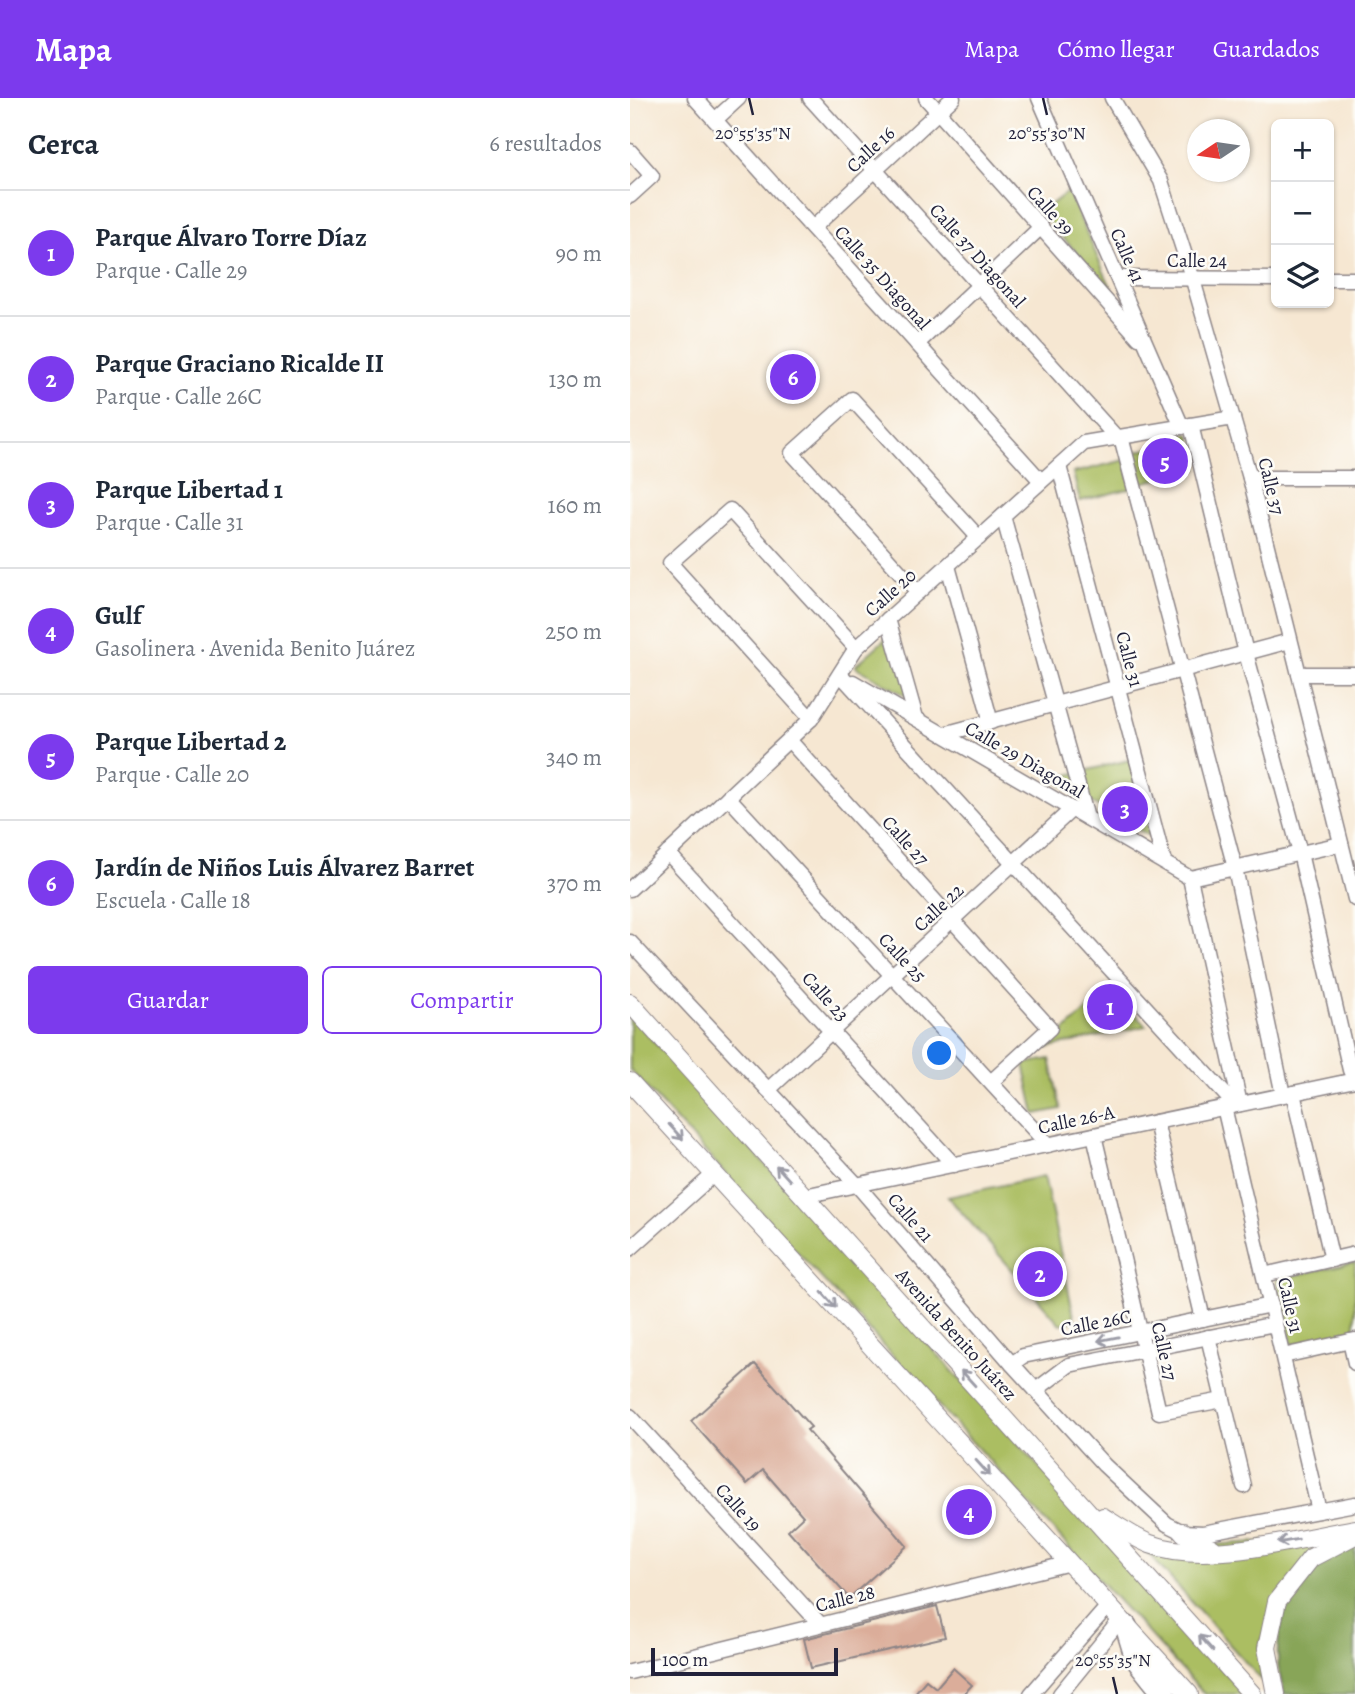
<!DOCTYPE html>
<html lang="es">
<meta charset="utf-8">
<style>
:root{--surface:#fff;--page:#f6f6f7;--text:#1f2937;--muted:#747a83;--line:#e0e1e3;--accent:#7c3aed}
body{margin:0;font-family:Alegreya,serif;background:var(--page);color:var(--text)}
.controls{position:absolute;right:21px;top:21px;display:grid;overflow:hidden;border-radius:10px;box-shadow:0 2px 5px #0004}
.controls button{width:63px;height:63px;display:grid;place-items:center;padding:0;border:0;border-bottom:2px solid var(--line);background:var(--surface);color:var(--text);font:35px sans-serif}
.compass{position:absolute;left:557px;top:21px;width:63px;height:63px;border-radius:50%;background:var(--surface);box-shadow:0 2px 5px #0004;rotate:257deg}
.scale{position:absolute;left:21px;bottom:18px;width:187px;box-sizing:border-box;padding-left:7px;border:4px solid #22223b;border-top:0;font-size:19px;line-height:24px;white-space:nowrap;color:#22223b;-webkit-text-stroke:5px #fdfcf7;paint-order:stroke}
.you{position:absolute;left:310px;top:956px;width:24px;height:24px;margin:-18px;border:5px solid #fff;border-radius:50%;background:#1a73e8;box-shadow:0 0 0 10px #1a73e833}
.badge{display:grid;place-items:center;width:46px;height:46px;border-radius:50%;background:var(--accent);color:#fff;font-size:23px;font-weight:700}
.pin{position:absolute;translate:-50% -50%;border:4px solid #fff;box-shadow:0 2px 7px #0006}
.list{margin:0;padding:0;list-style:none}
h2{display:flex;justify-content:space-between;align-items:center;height:91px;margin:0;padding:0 28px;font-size:30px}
h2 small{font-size:23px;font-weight:400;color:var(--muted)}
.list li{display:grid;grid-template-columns:46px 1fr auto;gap:21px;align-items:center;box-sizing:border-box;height:126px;padding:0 28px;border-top:2px solid var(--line)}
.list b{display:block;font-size:26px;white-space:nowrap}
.list p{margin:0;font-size:23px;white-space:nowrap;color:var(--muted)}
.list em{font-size:23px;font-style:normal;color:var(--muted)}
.actions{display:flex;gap:14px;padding:21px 28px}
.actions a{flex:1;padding:16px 0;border:2px solid var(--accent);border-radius:10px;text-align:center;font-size:24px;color:var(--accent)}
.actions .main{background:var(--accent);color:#fff}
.icon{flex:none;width:38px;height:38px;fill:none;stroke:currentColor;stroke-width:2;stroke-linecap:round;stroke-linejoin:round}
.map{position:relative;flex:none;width:725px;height:1596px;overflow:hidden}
header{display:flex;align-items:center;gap:42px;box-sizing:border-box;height:98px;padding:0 35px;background:var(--accent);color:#fff}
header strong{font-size:33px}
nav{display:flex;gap:38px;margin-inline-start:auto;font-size:24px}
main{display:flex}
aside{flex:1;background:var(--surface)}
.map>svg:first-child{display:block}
</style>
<header>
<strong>Mapa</strong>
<nav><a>Mapa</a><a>Cómo llegar</a><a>Guardados</a></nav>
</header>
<main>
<aside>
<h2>Cerca<small>6 resultados</small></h2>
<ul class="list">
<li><span class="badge">1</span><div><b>Parque Álvaro Torre Díaz</b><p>Parque · Calle 29</p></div><em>90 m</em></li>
<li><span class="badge">2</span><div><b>Parque Graciano Ricalde II</b><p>Parque · Calle 26C</p></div><em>130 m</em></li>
<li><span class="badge">3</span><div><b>Parque Libertad 1</b><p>Parque · Calle 31</p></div><em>160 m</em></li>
<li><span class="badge">4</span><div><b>Gulf</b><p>Gasolinera · Avenida Benito Juárez</p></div><em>250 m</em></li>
<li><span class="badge">5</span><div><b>Parque Libertad 2</b><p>Parque · Calle 20</p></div><em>340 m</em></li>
<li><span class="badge">6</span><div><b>Jardín de Niños Luis Álvarez Barret</b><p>Escuela · Calle 18</p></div><em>370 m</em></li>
</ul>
<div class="actions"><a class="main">Guardar</a><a>Compartir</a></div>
</aside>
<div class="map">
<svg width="725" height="1596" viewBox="0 0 725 1596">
<rect width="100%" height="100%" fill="#fdfcf7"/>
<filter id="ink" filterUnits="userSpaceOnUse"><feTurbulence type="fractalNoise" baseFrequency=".0143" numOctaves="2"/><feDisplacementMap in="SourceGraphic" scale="14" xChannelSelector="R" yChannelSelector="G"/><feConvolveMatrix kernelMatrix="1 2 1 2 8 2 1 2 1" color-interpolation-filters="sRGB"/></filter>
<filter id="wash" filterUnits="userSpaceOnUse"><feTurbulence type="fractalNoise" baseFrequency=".00686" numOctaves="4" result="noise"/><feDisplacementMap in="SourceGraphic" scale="28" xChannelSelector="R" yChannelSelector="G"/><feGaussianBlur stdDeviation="1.57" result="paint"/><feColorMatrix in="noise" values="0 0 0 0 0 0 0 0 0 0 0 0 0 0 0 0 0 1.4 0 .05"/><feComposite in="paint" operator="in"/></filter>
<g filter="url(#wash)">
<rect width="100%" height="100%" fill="#f6e7d2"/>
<g fill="#abbe62" stroke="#66704e" stroke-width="2">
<polygon points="438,93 483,194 410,115"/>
<polygon points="560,336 568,371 511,385 502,355 528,348 532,340"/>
<polygon points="495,362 502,390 450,403 443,375"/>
<polygon points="262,535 280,600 226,569 226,567"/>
<polygon points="503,661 524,741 422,681"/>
<polygon points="482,889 516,928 416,950"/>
<polygon points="0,917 615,1596 574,1596 0,972"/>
<polygon points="420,961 431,1011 405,1016 394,966"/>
<polygon points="414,1078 445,1223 430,1226 318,1099"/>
<polygon points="725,1164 725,1233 662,1247 647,1181"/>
<polygon points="702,1439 687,1448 631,1544 630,1561 633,1584 510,1446 520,1451"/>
</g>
<path fill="#88a558" stroke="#55644a" stroke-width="2" d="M725 1445V1596H654C652 1585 648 1574 648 1564 646 1539 657 1487 677 1471 690 1460 710 1453 725 1445Z"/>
<g id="blocks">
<g fill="#dbad9a">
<polygon points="125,1266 181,1329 177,1332 277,1448 219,1500 158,1432 173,1418 133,1372 117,1386 61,1323"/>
<polygon points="342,1395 358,1413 336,1432 321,1415"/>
<polygon points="307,1508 315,1539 181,1570 174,1541"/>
<polygon points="323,1570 342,1587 334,1596 284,1596 296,1582 306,1590"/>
</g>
</g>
</g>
<g filter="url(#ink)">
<use href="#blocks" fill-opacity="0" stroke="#8c8486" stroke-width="2"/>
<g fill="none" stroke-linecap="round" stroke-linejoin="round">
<g stroke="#8c8486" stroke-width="17">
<g id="minor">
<polyline points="65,0 411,383"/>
<polyline points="180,0 487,340"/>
<polyline points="296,0 509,240"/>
<polyline points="409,0 552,329"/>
<polyline points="482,0 531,83 563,182 620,380 725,801"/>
<polyline points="85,22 109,0"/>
<polyline points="0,53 22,78 0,98"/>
<polyline points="183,130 323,0"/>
<polyline points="488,180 646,181"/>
<polyline points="699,181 725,181"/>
<polyline points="287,246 411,129"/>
<polyline points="561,327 616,555 670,755 720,972 725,982"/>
<polyline points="491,339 605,770 653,997"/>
<polyline points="429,368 534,764"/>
<polyline points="620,380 725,380"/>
<polyline points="373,418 457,720"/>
<polyline points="318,468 361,624"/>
<polyline points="288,494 162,355 222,301 349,440"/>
<polyline points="258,521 286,620"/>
<polyline points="210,576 605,1007"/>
<polyline points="669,576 725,576"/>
<polyline points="223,584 560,780"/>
<polyline points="181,621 40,465 100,412 226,550"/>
<polyline points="314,636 660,543"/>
<polyline points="159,642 420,930 361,984"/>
<polyline points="98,699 418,1047"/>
<polyline points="38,755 324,1067"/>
<polyline points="560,780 610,1006"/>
<polyline points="560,780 711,746"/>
<polyline points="0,791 181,621 226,550 454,345 603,320"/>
<polyline points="0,844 227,1087 382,1266 474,1367 537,1426 553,1434 573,1435 725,1406"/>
<polyline points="138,992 442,711"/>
<polyline points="663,995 702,1162"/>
<polyline points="594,1009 689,1413"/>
<polyline points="526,1024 573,1221"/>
<polyline points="464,1037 529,1314 593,1302"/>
<polyline points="174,1098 725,982"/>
<polyline points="0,1151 84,1076"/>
<polyline points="634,1177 725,1156"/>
<polyline points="578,1239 614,1388"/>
<polyline points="720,1243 725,1265"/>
<polyline points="653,1258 725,1242"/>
<polyline points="382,1266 393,1258 641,1207"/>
<polyline points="406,1292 439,1267 645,1226"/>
<polyline points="0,1318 190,1526"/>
<polyline points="0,1574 440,1465"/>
<polyline points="401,1596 478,1508"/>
<polyline points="430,1596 491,1521"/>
</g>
</g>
<g stroke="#8c8486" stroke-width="20">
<g id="major">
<polyline points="0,905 622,1596"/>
<polyline points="0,984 559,1596"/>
<path d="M473 1419C487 1428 503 1439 520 1446 577 1467 666 1441 725 1431"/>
<polyline points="553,1434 563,1442 582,1450"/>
<polyline points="646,1596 637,1550 647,1503 681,1460 725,1437"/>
</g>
</g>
<g stroke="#8c8486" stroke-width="24">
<polyline id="highway" points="496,1528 506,1561 534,1596"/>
</g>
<use href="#minor" stroke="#fff" stroke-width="14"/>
<use href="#major" stroke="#fff" stroke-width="18"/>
<use href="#highway" stroke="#fff" stroke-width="21"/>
</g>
<defs><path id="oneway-shaft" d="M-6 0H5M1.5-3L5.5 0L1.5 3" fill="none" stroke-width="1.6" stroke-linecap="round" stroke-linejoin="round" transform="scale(1.75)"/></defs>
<g stroke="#9c9ca7">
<use href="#oneway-shaft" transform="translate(46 1034) rotate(48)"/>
<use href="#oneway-shaft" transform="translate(153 1075) rotate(-132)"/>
<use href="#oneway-shaft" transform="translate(199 1202) rotate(48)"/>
<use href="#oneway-shaft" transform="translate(478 1241) rotate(169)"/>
<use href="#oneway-shaft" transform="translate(338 1280) rotate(-132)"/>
<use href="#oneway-shaft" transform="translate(353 1370) rotate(48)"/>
<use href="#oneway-shaft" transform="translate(658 1443) rotate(170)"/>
<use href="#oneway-shaft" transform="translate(576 1545) rotate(-132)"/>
</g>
</g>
<path fill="none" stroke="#22223b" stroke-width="2.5" d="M119 0 123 17M413 0 417 17M483 1579 487 1596"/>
<g text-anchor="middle" stroke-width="5" stroke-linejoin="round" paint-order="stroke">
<g font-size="19" fill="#22223b" stroke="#fdfcf7">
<text transform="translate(240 51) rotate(-43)" y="7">Calle 16</text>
<text transform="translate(421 112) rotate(48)" y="7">Calle 39</text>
<text transform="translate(348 157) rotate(48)" y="7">Calle 37 Diagonal</text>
<text transform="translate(498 157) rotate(66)" y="7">Calle 41</text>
<text x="567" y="169">Calle 24</text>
<text transform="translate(253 179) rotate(48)" y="7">Calle 35 Diagonal</text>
<text transform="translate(642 388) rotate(76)" y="7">Calle 37</text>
<text transform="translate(260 494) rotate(-42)" y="7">Calle 20</text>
<text transform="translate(500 561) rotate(75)" y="7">Calle 31</text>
<text transform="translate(395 661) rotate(30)" y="7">Calle 29 Diagonal</text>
<text transform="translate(276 742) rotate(48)" y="7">Calle 27</text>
<text transform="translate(308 809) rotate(-43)" y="7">Calle 22</text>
<text transform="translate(273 859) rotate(47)" y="7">Calle 25</text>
<text transform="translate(196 898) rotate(48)" y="7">Calle 23</text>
<text transform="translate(446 1021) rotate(-12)" y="7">Calle 26-A</text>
<text transform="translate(281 1119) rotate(49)" y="7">Calle 21</text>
<text transform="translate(661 1207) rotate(77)" y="7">Calle 31</text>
<text transform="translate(466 1224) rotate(-11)" y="7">Calle 26C</text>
<text transform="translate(327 1236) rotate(48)" y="7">Avenida Benito Juárez</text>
<text transform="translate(535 1253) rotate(77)" y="7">Calle 27</text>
<text transform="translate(109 1409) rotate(48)" y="7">Calle 19</text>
<text transform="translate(215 1500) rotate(-14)" y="7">Calle 28</text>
</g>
</g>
<g font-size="18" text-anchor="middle" fill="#22223b" stroke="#fdfcf7" stroke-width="5" stroke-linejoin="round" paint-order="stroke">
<text x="123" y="41">20°55'35"N</text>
<text x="417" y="41">20°55'30"N</text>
<text x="483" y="1568">20°55'35"N</text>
</g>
</svg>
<div class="controls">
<button>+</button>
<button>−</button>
<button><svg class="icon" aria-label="layers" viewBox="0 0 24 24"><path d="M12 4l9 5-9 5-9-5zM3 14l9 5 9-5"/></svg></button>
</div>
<svg class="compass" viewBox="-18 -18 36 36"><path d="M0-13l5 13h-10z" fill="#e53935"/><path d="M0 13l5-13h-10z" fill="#747a83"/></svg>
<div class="scale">100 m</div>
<div class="you"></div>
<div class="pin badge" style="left:480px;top:909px">1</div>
<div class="pin badge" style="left:410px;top:1176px">2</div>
<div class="pin badge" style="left:495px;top:711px">3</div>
<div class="pin badge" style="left:339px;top:1414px">4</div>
<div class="pin badge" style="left:535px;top:363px">5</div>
<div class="pin badge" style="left:163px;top:279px">6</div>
</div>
</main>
